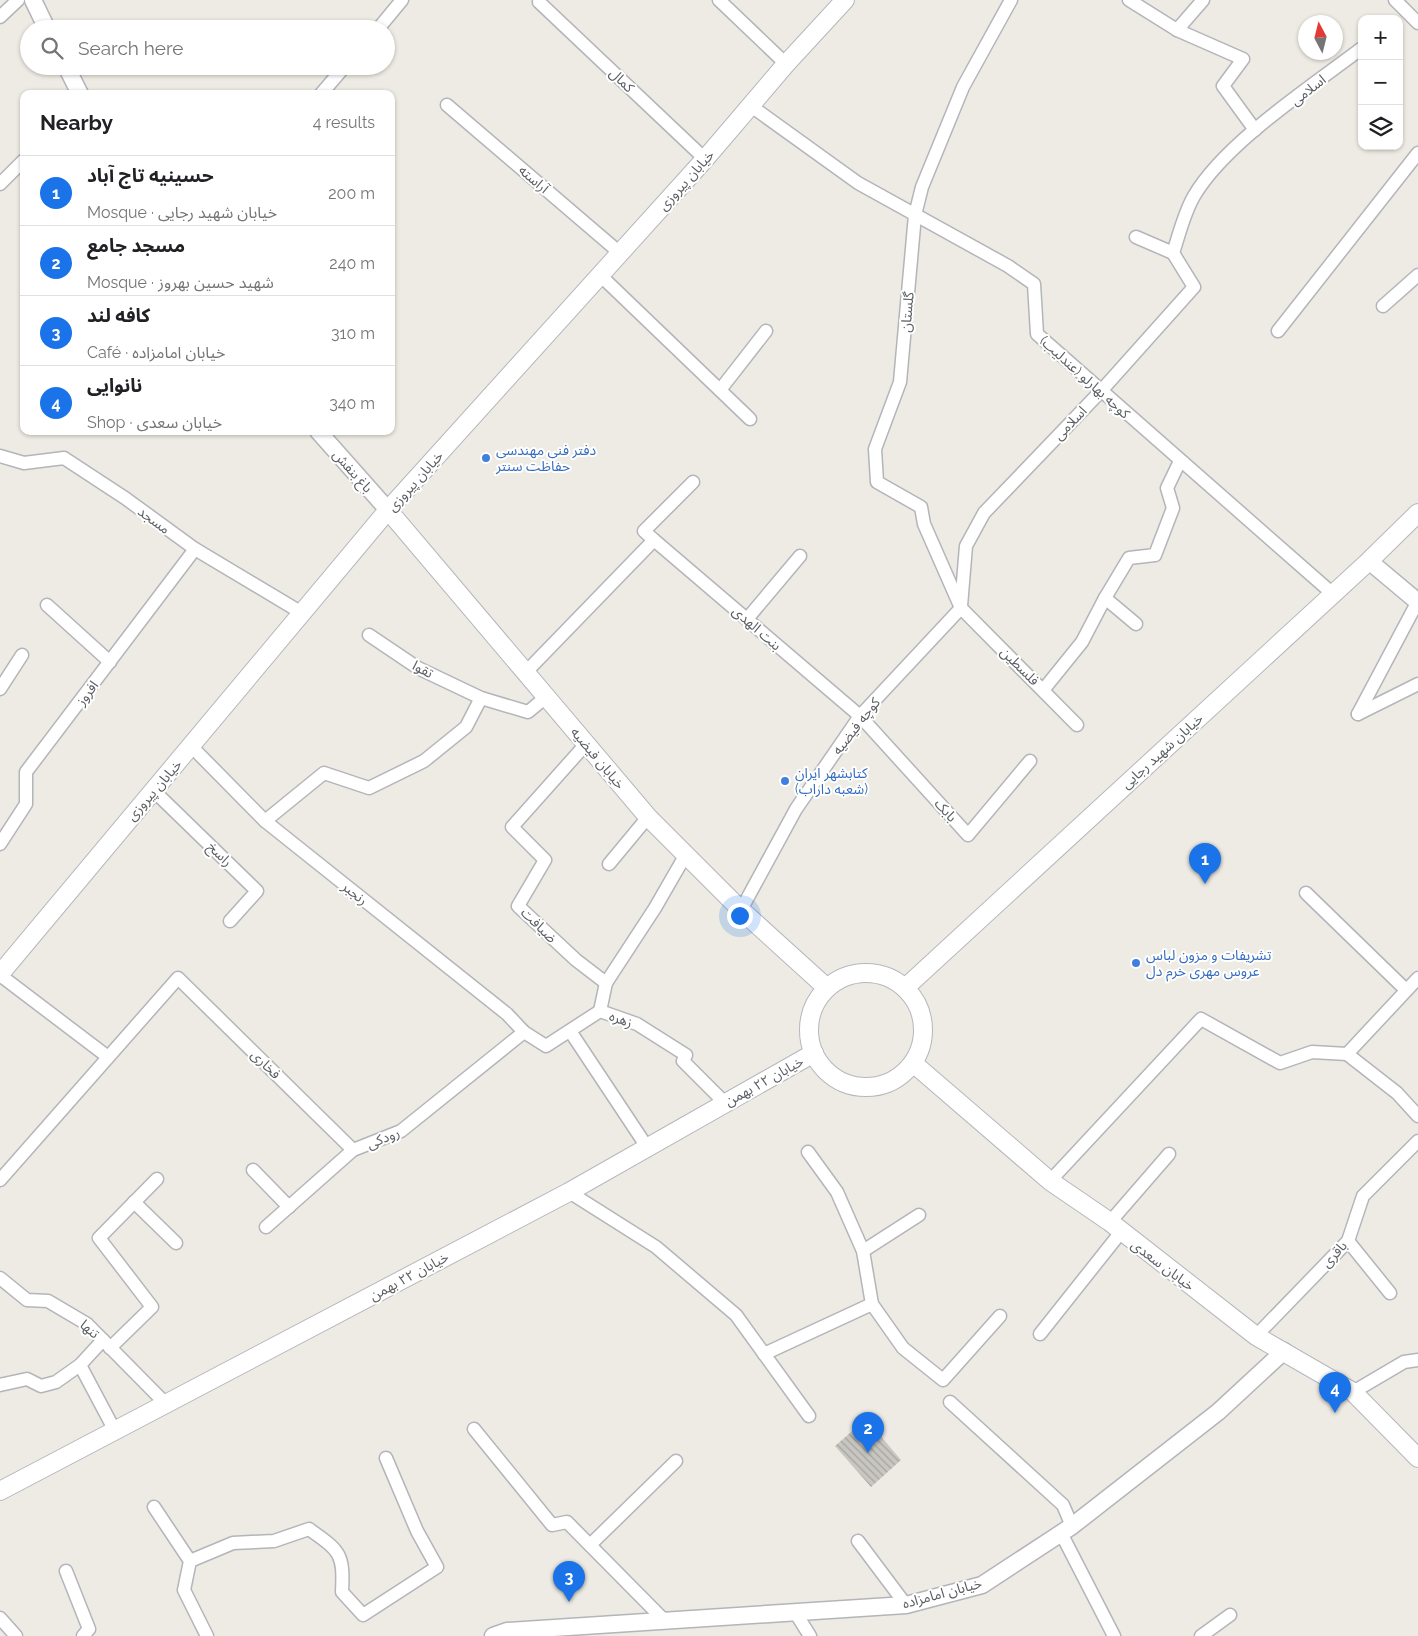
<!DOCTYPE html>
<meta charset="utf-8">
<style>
:root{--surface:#fff;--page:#f6f6f6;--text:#202124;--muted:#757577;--line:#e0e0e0;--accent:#1a73e8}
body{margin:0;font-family:Raleway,"Noto Sans Arabic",sans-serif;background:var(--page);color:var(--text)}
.controls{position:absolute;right:15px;top:15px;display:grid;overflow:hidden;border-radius:10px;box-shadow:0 1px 4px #0004}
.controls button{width:45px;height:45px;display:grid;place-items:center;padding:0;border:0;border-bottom:1px solid var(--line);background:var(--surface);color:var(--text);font:25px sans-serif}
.compass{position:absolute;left:1298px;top:15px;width:45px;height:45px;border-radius:50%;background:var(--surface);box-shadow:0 1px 4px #0004;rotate:353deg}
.you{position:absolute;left:739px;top:915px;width:18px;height:18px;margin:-12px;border:4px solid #fff;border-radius:50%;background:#1a73e8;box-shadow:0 0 0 8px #1a73e833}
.badge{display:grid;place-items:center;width:32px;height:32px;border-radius:50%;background:var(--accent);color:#fff;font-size:16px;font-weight:700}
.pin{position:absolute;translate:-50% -41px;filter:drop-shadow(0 1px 2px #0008)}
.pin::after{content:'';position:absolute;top:26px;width:18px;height:15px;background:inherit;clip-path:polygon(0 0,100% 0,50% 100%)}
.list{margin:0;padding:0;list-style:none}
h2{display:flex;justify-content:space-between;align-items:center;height:65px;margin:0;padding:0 20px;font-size:21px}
h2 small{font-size:16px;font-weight:400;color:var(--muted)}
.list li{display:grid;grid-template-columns:32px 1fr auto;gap:15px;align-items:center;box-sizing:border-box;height:70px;padding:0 20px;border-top:1px solid var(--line)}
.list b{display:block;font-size:19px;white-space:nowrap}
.list p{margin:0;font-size:16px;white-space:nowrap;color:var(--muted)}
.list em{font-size:16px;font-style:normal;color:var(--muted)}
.icon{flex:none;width:28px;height:28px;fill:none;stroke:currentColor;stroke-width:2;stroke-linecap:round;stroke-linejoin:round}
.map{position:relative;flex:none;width:1418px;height:1636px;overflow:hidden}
.search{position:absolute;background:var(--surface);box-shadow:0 1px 4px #0004;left:20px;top:20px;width:375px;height:55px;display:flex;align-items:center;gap:12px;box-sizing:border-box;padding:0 18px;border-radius:28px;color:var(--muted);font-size:19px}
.panel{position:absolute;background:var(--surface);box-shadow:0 1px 4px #0004;left:20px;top:90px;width:375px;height:345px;border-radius:10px}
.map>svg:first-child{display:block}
</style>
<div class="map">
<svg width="1418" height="1636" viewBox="0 0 1418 1636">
<defs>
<pattern id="building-back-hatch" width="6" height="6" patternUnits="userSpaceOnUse" patternTransform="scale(1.25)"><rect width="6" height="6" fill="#c8c6c0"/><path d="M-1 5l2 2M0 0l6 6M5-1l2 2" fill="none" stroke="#a5a4a0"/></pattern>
</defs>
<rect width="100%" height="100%" fill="#edebe3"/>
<polygon fill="url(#building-back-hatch)" points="866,1419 901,1460 871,1487 835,1446"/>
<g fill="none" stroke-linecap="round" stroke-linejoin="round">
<g stroke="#b4b5ba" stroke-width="15">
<g id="minor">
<polyline points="719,0 786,64"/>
<polyline points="1011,0 963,87 922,187 915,215 900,382 875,449 877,482 921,507 924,524 961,608 1077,725"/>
<polyline points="1129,0 1177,30 1243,59 1223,86 1255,130"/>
<polyline points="1395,0 1418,23"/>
<polyline points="539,2 705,159"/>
<polyline points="0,17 18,0"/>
<polyline points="378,29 402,0"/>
<polyline points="1177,30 1203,0"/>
<polyline points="321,94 345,66"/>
<polyline points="447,105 620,253"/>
<polyline points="751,106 858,183 1008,266 1034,284 1037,334 1333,594"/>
<polyline points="0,184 24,160"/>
<path d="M1136 237 1173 253C1179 235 1184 213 1194 196 1225 143 1312 86 1362 48"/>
<polyline points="600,275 750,419"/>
<polyline points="1383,306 1418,275"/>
<polyline points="1278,331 1418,153"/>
<polyline points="720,390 766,331"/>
<polyline points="0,456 24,463 64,458 125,498 195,549 302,613"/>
<polyline points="654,540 860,716 968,835 1030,761"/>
<polyline points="1105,598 1129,558 1155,555 1173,508 1167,488 1180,461"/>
<polyline points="47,605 110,662"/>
<polyline points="961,606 966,546 984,513 1101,391 1194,287 1173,253"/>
<polyline points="747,619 800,556"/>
<polyline points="369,635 418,668 481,698 528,712 546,697"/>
<polyline points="526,672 654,540 644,531 693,482"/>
<polyline points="0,689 22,655"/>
<polyline points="1044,689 1082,642 1105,598 1136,624"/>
<polyline points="1358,714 1418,601"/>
<polyline points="1358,714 1418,684"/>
<polyline points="586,744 512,827 545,860 518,906 576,960 606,983"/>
<polyline points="192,747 265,821 507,1014 524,1032 546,1046 600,1011"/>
<polyline points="153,790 257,891 230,921"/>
<polyline points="265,821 324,773 369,788 424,761 466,727 481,698"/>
<polyline points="0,844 26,804 26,772 195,549"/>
<polyline points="609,864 648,817"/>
<polyline points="1306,893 1406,990"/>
<polyline points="741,910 796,809 860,716 961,608"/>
<polyline points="0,975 108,1057"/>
<polyline points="600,1011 606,983 655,908 685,856"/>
<polyline points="600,1011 637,1024 686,1055 683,1061 725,1103"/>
<polyline points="570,1031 647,1147"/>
<polyline points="1347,1054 1418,978"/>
<polyline points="1347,1054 1397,1093 1418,1116"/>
<polyline points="253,1170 289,1207"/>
<polyline points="0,1180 178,978 353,1150"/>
<polyline points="1050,1181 1201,1019 1280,1063 1312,1052 1347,1054"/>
<polyline points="569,1192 656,1247 736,1315 809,1416"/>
<polyline points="134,1202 176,1243"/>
<polyline points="1110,1222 1169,1154"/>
<polyline points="266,1227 353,1150 401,1131 524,1032"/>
<polyline points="1348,1241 1390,1293"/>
<polyline points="863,1251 919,1215"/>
<polyline points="0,1278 27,1300 48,1301 87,1324 166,1404"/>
<polyline points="872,1304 903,1348 943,1380 1000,1316"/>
<polyline points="1040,1334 1121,1232"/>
<polyline points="1256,1336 1348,1241 1363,1196 1418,1141"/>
<polyline points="110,1348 152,1307 99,1238 157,1179"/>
<polyline points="764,1354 872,1304 863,1251 837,1192 808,1152"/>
<polyline points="80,1365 103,1340"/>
<polyline points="0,1385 27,1379 41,1386 56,1382 80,1365 115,1431"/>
<polyline points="1353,1392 1404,1362 1418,1360"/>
<polyline points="950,1402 1063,1505 1072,1526"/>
<polyline points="474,1429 552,1525 567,1522 663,1619"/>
<polyline points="154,1507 190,1561 184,1590 207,1636"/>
<polyline points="1061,1533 1114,1636"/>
<polyline points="858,1541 906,1605"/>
<polyline points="590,1545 676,1461"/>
<path d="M190 1561 233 1543 274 1541 309 1529C340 1551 344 1553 342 1592L363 1615 437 1567 417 1531 386 1458"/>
<polyline points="66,1571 89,1629 83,1636"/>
<polyline points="795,1612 810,1636"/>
<polyline points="0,1618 16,1636"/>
<polyline points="1201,1636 1230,1615"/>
</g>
</g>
<g stroke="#b4b5ba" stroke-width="19">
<g id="tertiary">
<polyline points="33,0 47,29"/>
<polyline points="66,66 80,94"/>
<polyline points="318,431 388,510"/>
<polyline points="1369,561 1418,602"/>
<polyline points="493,1636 507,1631 906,1605 982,1585 1072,1526 1218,1412 1284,1351"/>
</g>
</g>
<g stroke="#b5b7bd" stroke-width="20">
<g id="secondary">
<polyline points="388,510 648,817 741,910 827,988"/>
<circle cx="866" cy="1030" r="57"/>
<polyline points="0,974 388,510 705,159 786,64 845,0"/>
<polyline points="905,988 1369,561 1418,513"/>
<polyline points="913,1063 1050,1181 1110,1222 1256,1336 1353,1392 1418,1458"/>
<polyline points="0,1491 569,1192 814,1053"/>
</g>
</g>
<use href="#minor" stroke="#fff" stroke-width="12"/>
<use href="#tertiary" stroke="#fff" stroke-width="16"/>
<use href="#secondary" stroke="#fff" stroke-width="18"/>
</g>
<g fill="#3f7fe0" stroke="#fff" stroke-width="2">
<circle cx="486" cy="458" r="5"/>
<circle cx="785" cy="781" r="5"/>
<circle cx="1136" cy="963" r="5"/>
</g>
<g text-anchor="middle" stroke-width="4" stroke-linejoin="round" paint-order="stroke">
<g font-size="14" fill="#5b5f63" stroke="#fff">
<text transform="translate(622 80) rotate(44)" y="5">کمال</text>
<text transform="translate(1308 90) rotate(-38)" y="5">اسلامی</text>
<text transform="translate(534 179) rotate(41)" y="5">آراسته</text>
<text transform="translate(686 180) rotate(-48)" y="5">خیابان پیروزی</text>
<text transform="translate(907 312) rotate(-85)" y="5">گلستان</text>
<text transform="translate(1085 377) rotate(42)" y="5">کوچه بهارلو (عندلیب)</text>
<text transform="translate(1070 423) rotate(-46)" y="5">اسلامی</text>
<text transform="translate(353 471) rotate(48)" y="5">باغ بنفش</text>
<text transform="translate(415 481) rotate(-48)" y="5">خیابان پیروزی</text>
<text transform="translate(154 520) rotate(36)" y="5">مسجد</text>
<text transform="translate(757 628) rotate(41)" y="5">بنت الهدی</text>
<text transform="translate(1020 666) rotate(45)" y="5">فلسطین</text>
<text transform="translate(423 669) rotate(28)" y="5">تقوا</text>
<text transform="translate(87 693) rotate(-53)" y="5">افروز</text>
<text transform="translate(856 726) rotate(-52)" y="5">کوچه فیضیه</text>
<text transform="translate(1162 751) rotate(-42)" y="5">خیابان شهید رجایی</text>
<text transform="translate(598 758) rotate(50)" y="5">خیابان فیضیه</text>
<text transform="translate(154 790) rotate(-49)" y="5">خیابان پیروزی</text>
<text transform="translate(946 810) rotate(48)" y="5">بابک</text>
<text transform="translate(220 854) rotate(44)" y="5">راسخ</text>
<text transform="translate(355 893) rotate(39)" y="5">رنجبر</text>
<text transform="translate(539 925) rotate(44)" y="5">ضیافت</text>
<text transform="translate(621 1019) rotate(20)" y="5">زهره</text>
<text transform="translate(266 1064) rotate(44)" y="5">فخاری</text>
<text transform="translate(764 1081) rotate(-29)" y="5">خیابان ۲۲ بهمن</text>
<text transform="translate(383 1138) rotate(-23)" y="5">رودکی</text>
<text transform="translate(1334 1254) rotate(-48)" y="5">باقری</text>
<text transform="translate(1163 1265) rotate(37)" y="5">خیابان سعدی</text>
<text transform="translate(409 1276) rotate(-28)" y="5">خیابان ۲۲ بهمن</text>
<text transform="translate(90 1329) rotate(40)" y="5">تنها</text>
<text transform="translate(942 1593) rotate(-15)" y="5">خیابان امامزاده</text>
</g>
<g font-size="14" fill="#366cbe" stroke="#fff" text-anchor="start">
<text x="496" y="455">دفتر فنی مهندسی<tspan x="496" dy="16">حفاظت سنتر</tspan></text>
<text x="795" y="778">کتابشهر ایران<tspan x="795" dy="16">(شعبه داراب)</tspan></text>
<text x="1146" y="960">تشریفات و مزون لباس<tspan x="1146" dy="16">عروس مهری خرم دل</tspan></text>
</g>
</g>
</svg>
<div class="controls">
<button>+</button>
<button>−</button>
<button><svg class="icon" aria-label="layers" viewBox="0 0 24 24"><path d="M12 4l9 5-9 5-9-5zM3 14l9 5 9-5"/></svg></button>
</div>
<svg class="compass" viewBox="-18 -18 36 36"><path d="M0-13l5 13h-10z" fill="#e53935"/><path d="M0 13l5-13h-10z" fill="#757577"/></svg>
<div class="you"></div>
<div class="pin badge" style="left:1205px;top:884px">1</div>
<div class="pin badge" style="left:868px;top:1453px">2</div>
<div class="pin badge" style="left:569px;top:1602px">3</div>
<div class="pin badge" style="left:1335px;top:1413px">4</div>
<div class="search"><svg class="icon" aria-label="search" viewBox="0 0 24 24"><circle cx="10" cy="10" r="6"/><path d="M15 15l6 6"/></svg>Search here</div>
<section class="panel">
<h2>Nearby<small>4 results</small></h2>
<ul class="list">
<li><span class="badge">1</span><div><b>حسینیه تاج آباد</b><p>Mosque · خیابان شهید رجایی</p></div><em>200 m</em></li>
<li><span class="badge">2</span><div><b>مسجد جامع</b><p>Mosque · شهید حسین بهروز</p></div><em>240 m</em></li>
<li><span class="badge">3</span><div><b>كافه لند</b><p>Café · خیابان امامزاده</p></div><em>310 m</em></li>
<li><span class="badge">4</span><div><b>نانوایی</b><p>Shop · خیابان سعدی</p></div><em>340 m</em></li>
</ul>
</section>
</div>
